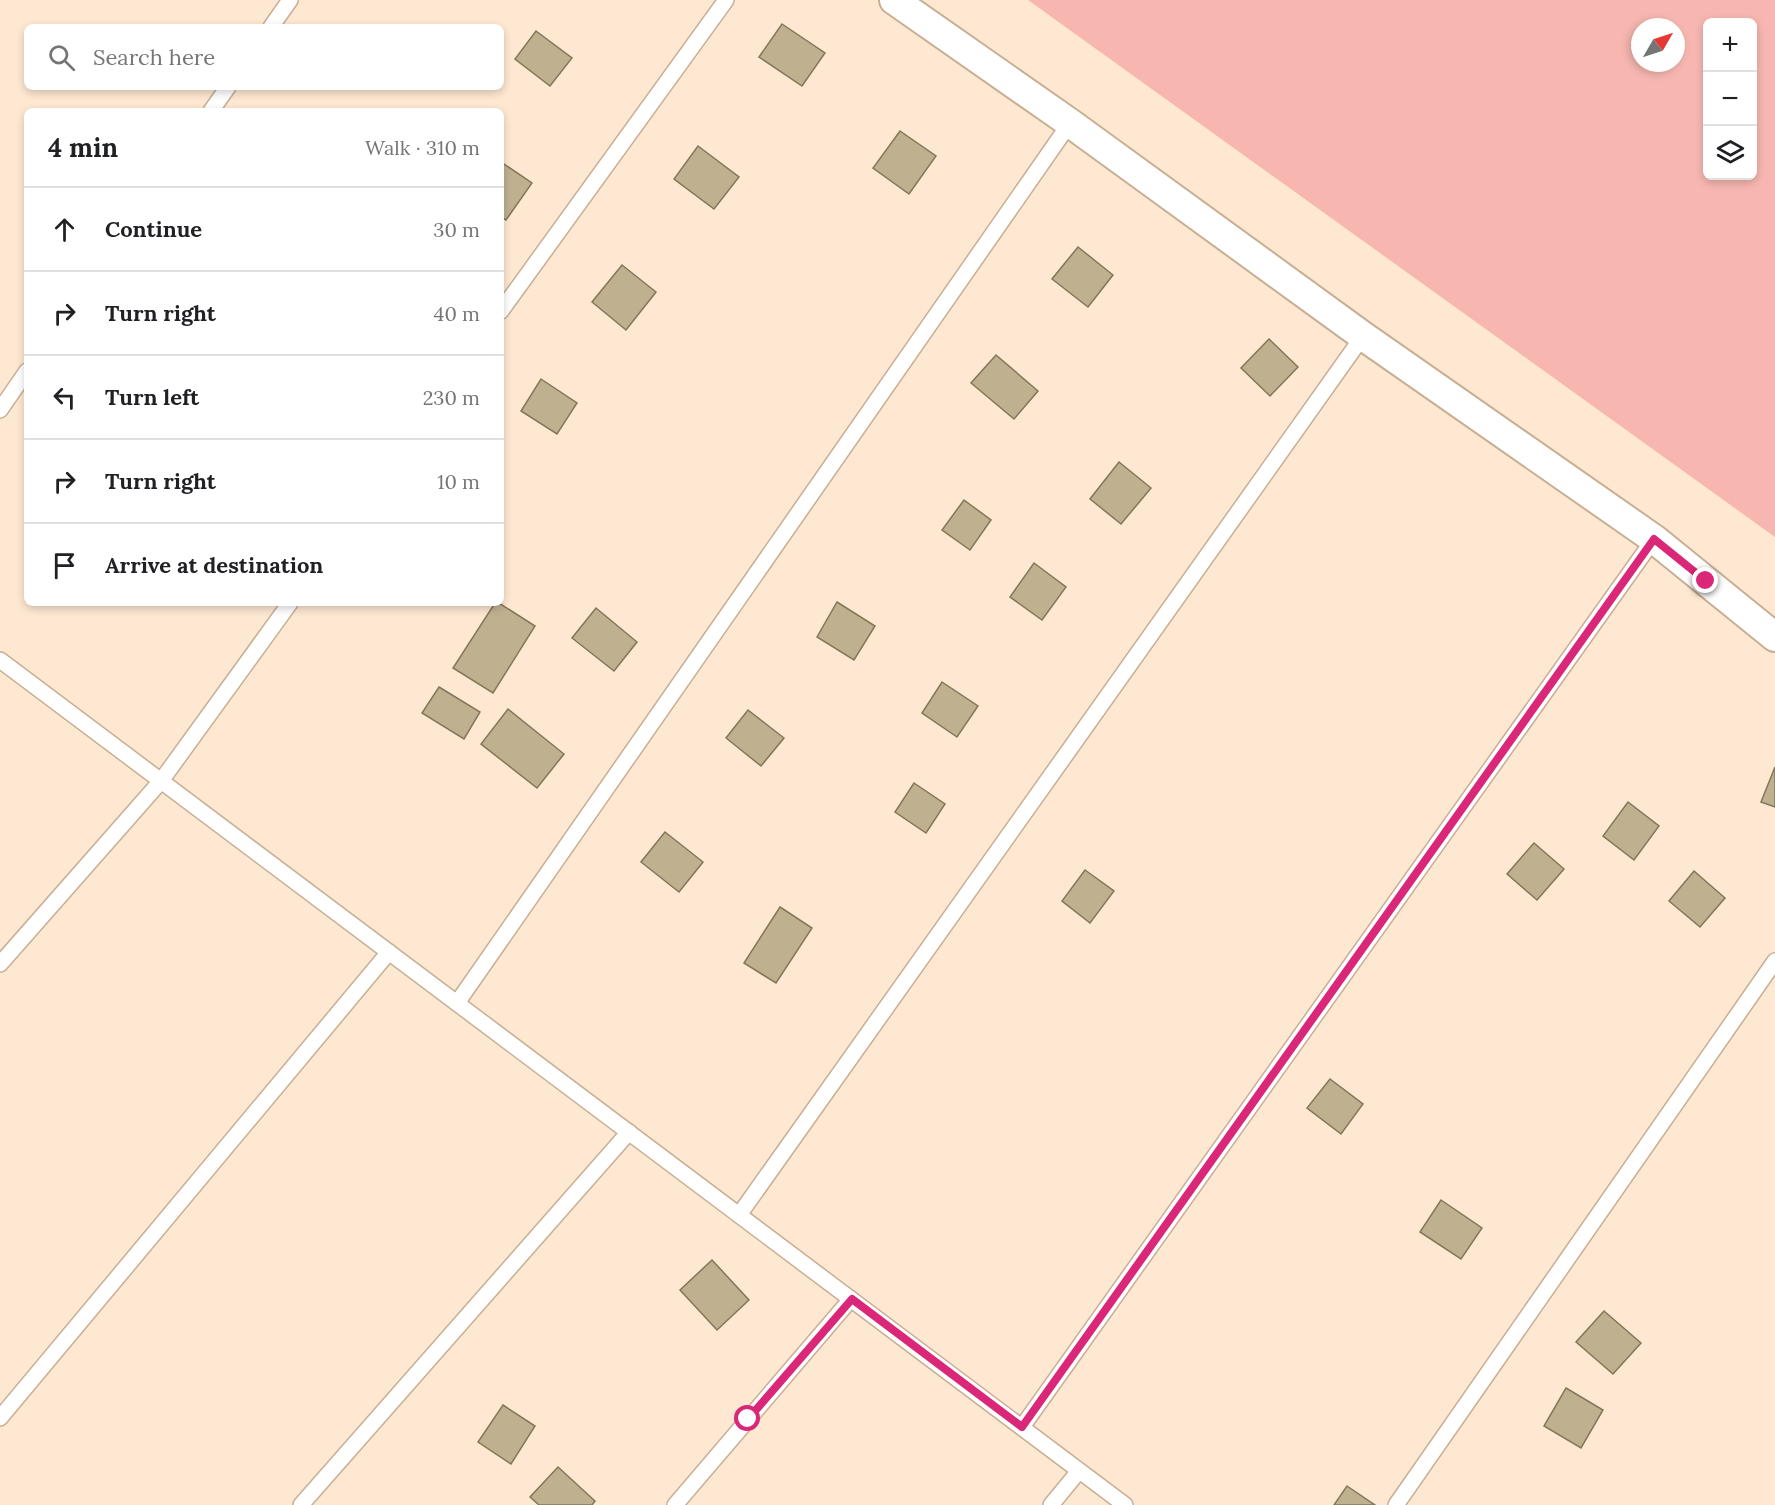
<!DOCTYPE html>
<meta charset="utf-8">
<style>
:root{--surface:#fff;--page:#f2f2f2;--text:#202124;--muted:#757577;--line:#e0e0e0}
body{margin:0;font-family:Lora,serif;background:var(--page);color:var(--text)}
.controls{position:absolute;right:18px;top:18px;display:grid;overflow:hidden;border-radius:9px;box-shadow:0 3px 9px #0003}
.controls button{width:54px;height:54px;display:grid;place-items:center;padding:0;border:0;border-bottom:2px solid var(--line);background:var(--surface);color:var(--text);font:30px sans-serif}
.compass{position:absolute;left:1631px;top:18px;width:54px;height:54px;border-radius:50%;background:var(--surface);box-shadow:0 3px 9px #0003;rotate:51deg}
.stop{position:absolute;width:18px;height:18px;margin:-14px;border:4px solid #db2777;border-radius:50%;background:#fff}
.stop.end{background:#db2777;border-color:#fff;box-shadow:0 2px 6px #0008}
.list{margin:0;padding:0;list-style:none}
h2{display:flex;justify-content:space-between;align-items:center;height:78px;margin:0;padding:0 24px;font-size:26px}
h2 small{font-size:20px;font-weight:400;color:var(--muted)}
.list li{display:grid;grid-template-columns:39px 1fr auto;gap:18px;align-items:center;box-sizing:border-box;height:84px;padding:0 24px;border-top:2px solid var(--line)}
.list b{display:block;font-size:22px;white-space:nowrap}
.list em{font-size:20px;font-style:normal;color:var(--muted)}
.icon{flex:none;width:33px;height:33px;fill:none;stroke:currentColor;stroke-width:2;stroke-linecap:round;stroke-linejoin:round}
.map{position:relative;flex:none;width:1775px;height:1505px;overflow:hidden}
.search{position:absolute;background:var(--surface);box-shadow:0 3px 9px #0003;left:24px;top:24px;width:480px;height:66px;display:flex;align-items:center;gap:15px;box-sizing:border-box;padding:0 21px;border-radius:9px;color:var(--muted);font-size:22px}
.panel{position:absolute;background:var(--surface);box-shadow:0 3px 9px #0003;left:24px;top:108px;width:480px;height:498px;border-radius:9px}
.map>svg:first-child{display:block}
</style>
<div class="map">
<svg width="1775" height="1505" viewBox="0 0 1775 1505">
<rect width="100%" height="100%" fill="#fee8d2"/>
<path fill="#f7b7b0" fill-rule="evenodd" d="M1028 0H1775V537ZM1708 22H1752V176H1708ZM1640 27H1676V63H1640Z"/>
<g fill="#bfb190" stroke="#837757" stroke-width="1.5">
<polygon points="782,24 825,53 802,86 759,57"/>
<polygon points="536,31 572,58 550,86 515,59"/>
<polygon points="900,131 936,156 909,194 873,168"/>
<polygon points="698,146 739,177 714,209 674,179"/>
<polygon points="501,162 532,183 506,220 501,217"/>
<polygon points="1078,247 1113,275 1088,307 1052,279"/>
<polygon points="622,265 656,292 626,330 592,302"/>
<polygon points="1269,339 1298,367 1270,396 1241,368"/>
<polygon points="996,355 1038,391 1014,419 971,383"/>
<polygon points="541,379 577,403 557,434 521,411"/>
<polygon points="1119,462 1151,488 1121,524 1090,499"/>
<polygon points="964,500 991,520 970,550 942,530"/>
<polygon points="1034,563 1066,587 1042,620 1010,597"/>
<polygon points="837,602 875,626 854,660 817,637"/>
<polygon points="495,603 499,603 535,626 493,693 453,668"/>
<polygon points="596,608 637,642 614,671 572,638"/>
<polygon points="942,682 978,706 957,737 922,713"/>
<polygon points="439,687 480,712 464,739 422,713"/>
<polygon points="508,709 564,754 537,788 481,744"/>
<polygon points="748,710 784,738 761,766 726,738"/>
<polygon points="1775,767 1775,807 1761,802"/>
<polygon points="914,783 945,804 926,833 895,812"/>
<polygon points="1628,802 1659,826 1634,860 1603,836"/>
<polygon points="665,832 703,862 679,892 641,862"/>
<polygon points="1534,843 1564,869 1537,900 1507,874"/>
<polygon points="1085,870 1114,891 1090,923 1062,901"/>
<polygon points="1694,871 1725,898 1700,927 1669,901"/>
<polygon points="780,907 812,928 776,983 744,963"/>
<polygon points="1330,1079 1363,1104 1341,1134 1307,1108"/>
<polygon points="1441,1200 1482,1228 1461,1259 1420,1232"/>
<polygon points="712,1260 749,1300 717,1330 680,1290"/>
<polygon points="1604,1311 1641,1343 1613,1374 1576,1342"/>
<polygon points="1566,1388 1603,1410 1581,1448 1544,1426"/>
<polygon points="503,1405 535,1426 511,1464 478,1442"/>
<polygon points="558,1467 595,1501 592,1505 539,1505 530,1497"/>
<polygon points="1347,1486 1375,1505 1334,1505"/>
</g>
<g fill="none" stroke-linecap="round" stroke-linejoin="round">
<g stroke="#c8ae93" stroke-width="18">
<g id="lane">
<polyline points="271,27 290,0"/>
<polyline points="211,111 228,87"/>
<polyline points="501,311 726,0"/>
<polyline points="0,410 27,371"/>
<polyline points="0,660 1125,1505"/>
<polyline points="0,964 161,781 290,603"/>
<polyline points="457,1003 1070,123"/>
<polyline points="739,1215 1363,336"/>
<polyline points="0,1418 389,952"/>
<polyline points="1022,1427 1654,539"/>
<polyline points="301,1505 629,1132"/>
<polyline points="675,1505 851,1299"/>
<polyline points="1051,1505 1079,1471"/>
<polyline points="1396,1505 1775,961"/>
</g>
</g>
<g stroke="#c8ae93" stroke-width="32">
<polyline id="street" points="894,0 1070,123 1363,336 1654,539 1775,637"/>
</g>
<use href="#lane" stroke="#fff" stroke-width="15"/>
<use href="#street" stroke="#fff" stroke-width="28"/>
</g>
<g fill="none" stroke-linecap="round" stroke-linejoin="round">
<polyline stroke="#db2777" stroke-width="8" points="748,1419 852,1299 1022,1427 1654,539 1706,581"/>
</g>
</svg>
<div class="controls">
<button>+</button>
<button>−</button>
<button><svg class="icon" aria-label="layers" viewBox="0 0 24 24"><path d="M12 4l9 5-9 5-9-5zM3 14l9 5 9-5"/></svg></button>
</div>
<svg class="compass" viewBox="-18 -18 36 36"><path d="M0-13l5 13h-10z" fill="#e53935"/><path d="M0 13l5-13h-10z" fill="#757577"/></svg>
<div class="stop" style="left:748px;top:1419px"></div>
<div class="stop end" style="left:1706px;top:581px"></div>
<div class="search"><svg class="icon" aria-label="search" viewBox="0 0 24 24"><circle cx="10" cy="10" r="6"/><path d="M15 15l6 6"/></svg>Search here</div>
<section class="panel">
<h2>4 min<small>Walk · 310 m</small></h2>
<ul class="list">
<li><svg class="icon" aria-label="ahead" viewBox="0 0 24 24"><path d="M12 20V5M6 11l6-6 6 6"/></svg><div><b>Continue</b></div><em>30 m</em></li>
<li><svg class="icon" aria-label="right" viewBox="0 0 24 24"><path d="M7 20v-9h11M14 6l5 5-5 5"/></svg><div><b>Turn right</b></div><em>40 m</em></li>
<li><svg class="icon" aria-label="left" viewBox="0 0 24 24"><path d="M17 20v-9H6M10 6l-5 5 5 5"/></svg><div><b>Turn left</b></div><em>230 m</em></li>
<li><svg class="icon" aria-label="right" viewBox="0 0 24 24"><path d="M7 20v-9h11M14 6l5 5-5 5"/></svg><div><b>Turn right</b></div><em>10 m</em></li>
<li><svg class="icon" aria-label="arrive" viewBox="0 0 24 24"><path d="M6 21V4h12l-3 4 3 4H6"/></svg><div><b>Arrive at destination</b></div></li>
</ul>
</section>
</div>
